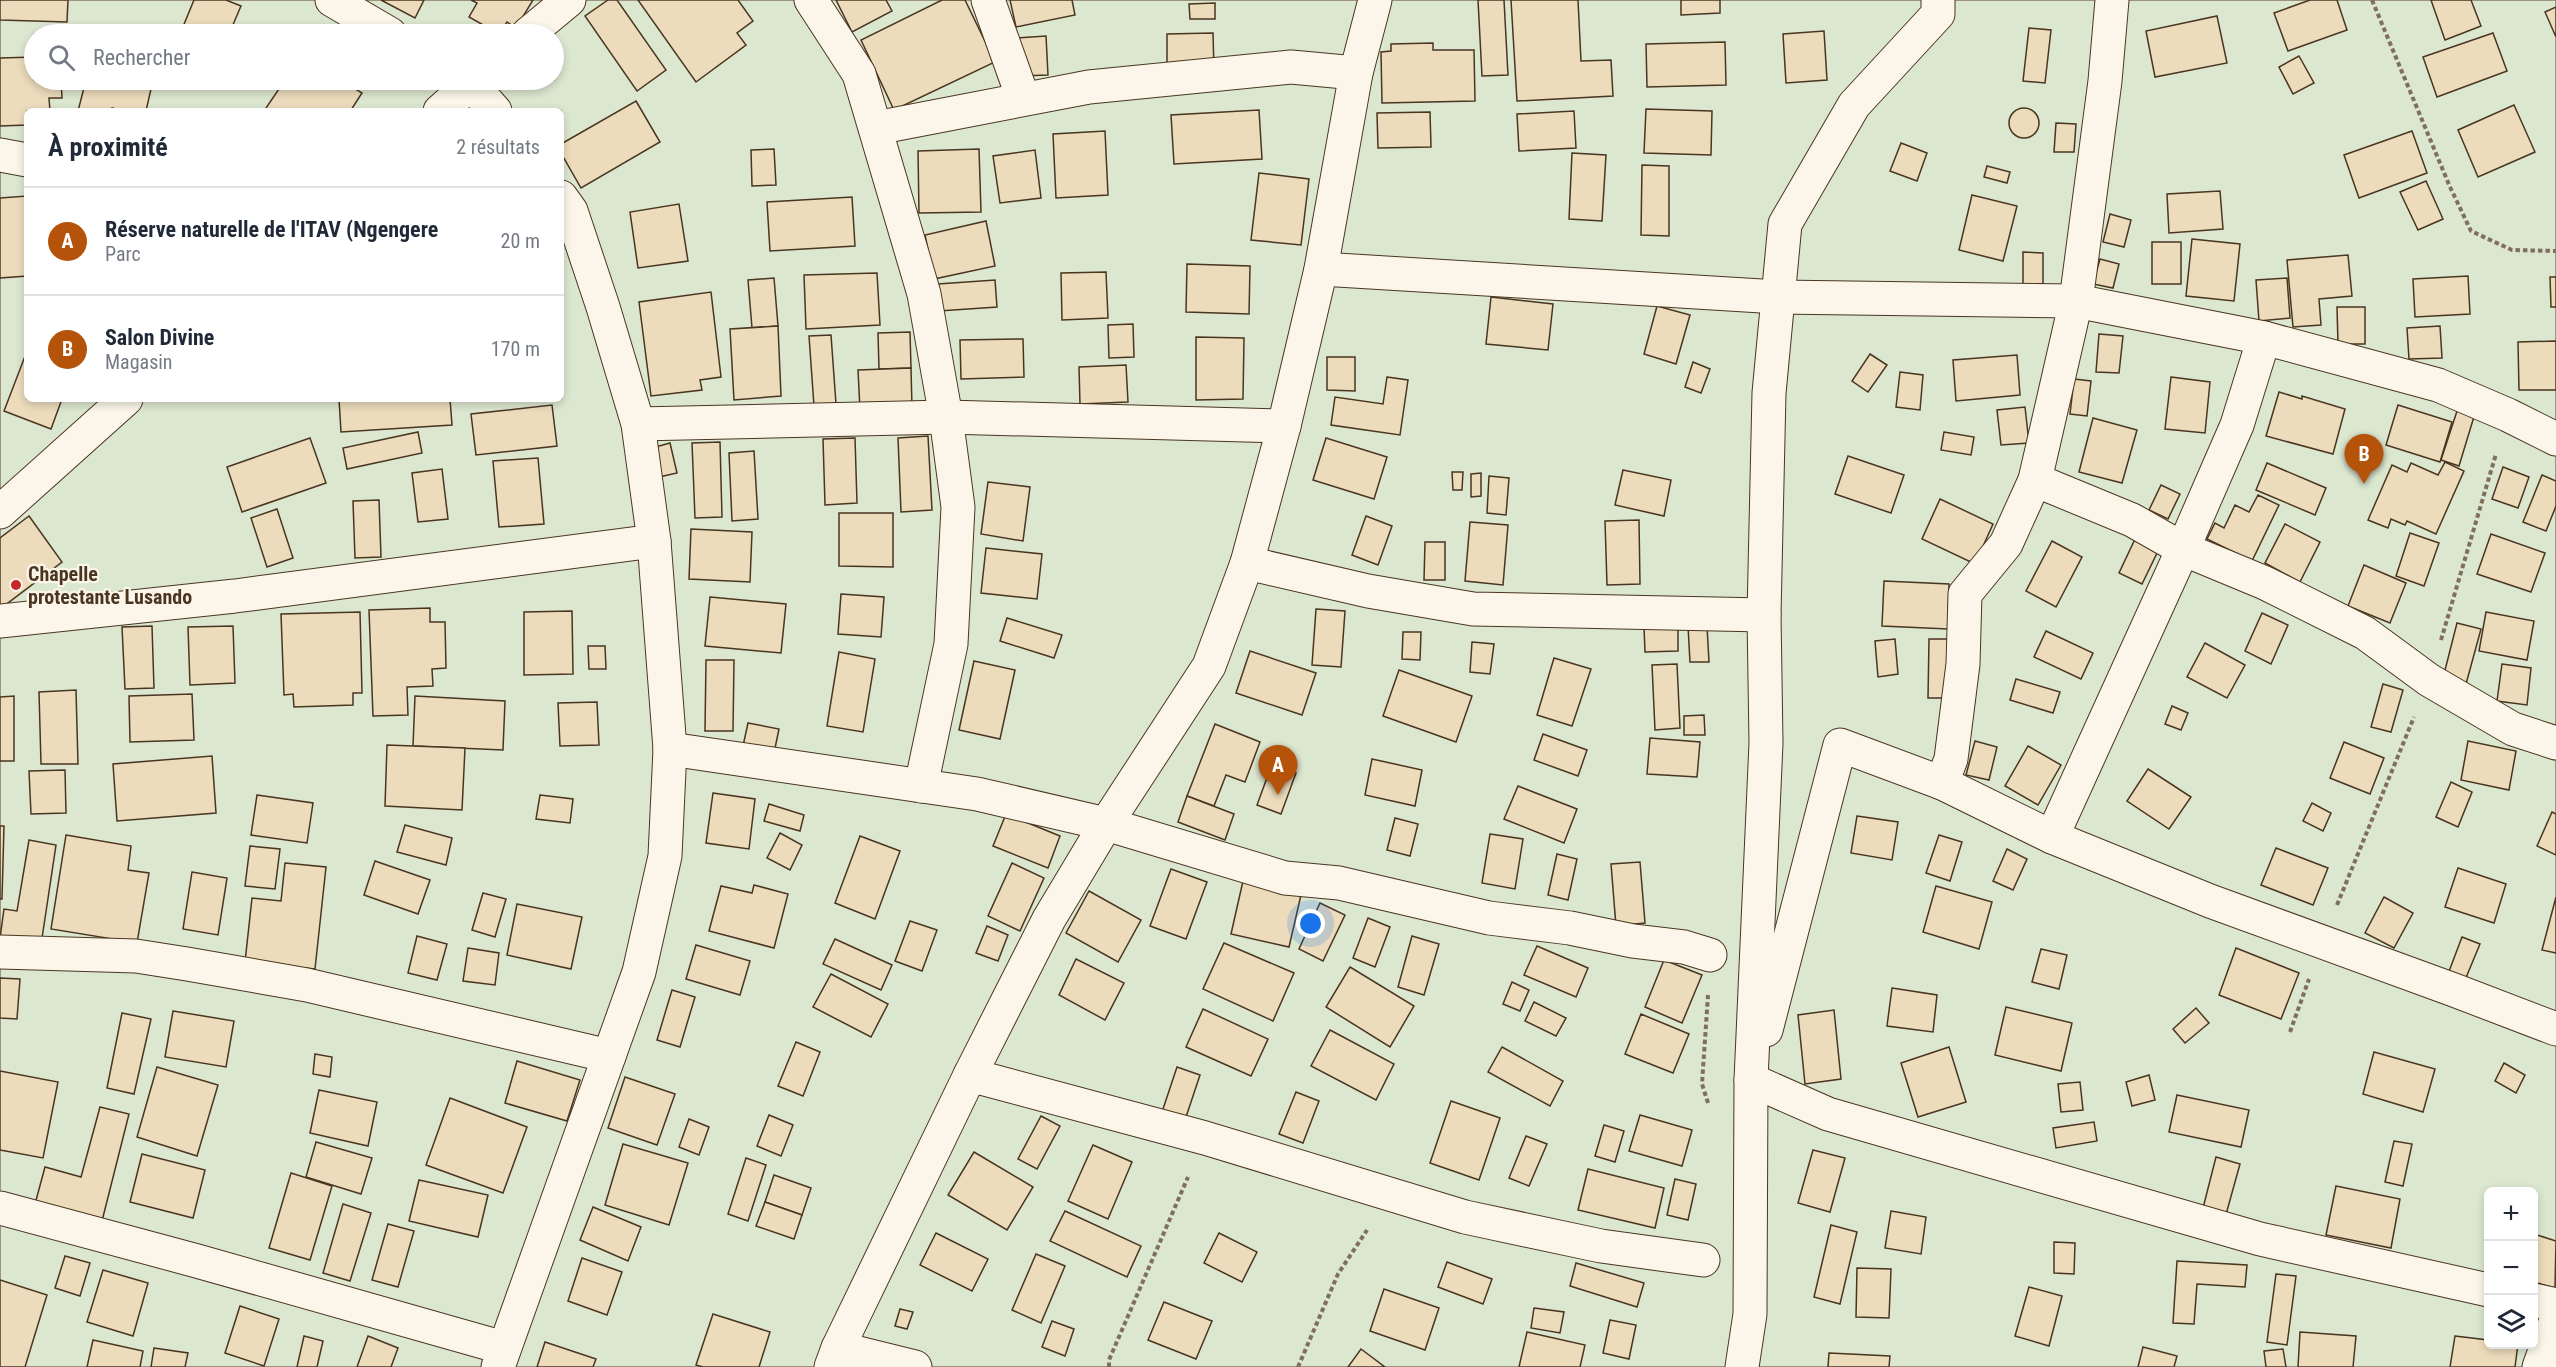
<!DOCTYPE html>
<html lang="fr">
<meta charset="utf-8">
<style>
:root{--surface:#fff;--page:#f6f6f7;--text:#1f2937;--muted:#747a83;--line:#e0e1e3;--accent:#b45309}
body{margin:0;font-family:"Roboto Condensed",sans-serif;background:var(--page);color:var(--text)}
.controls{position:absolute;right:18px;bottom:18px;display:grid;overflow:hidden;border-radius:9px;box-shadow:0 3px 9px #0003}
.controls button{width:54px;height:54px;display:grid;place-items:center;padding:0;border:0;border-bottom:2px solid var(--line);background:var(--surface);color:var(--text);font:30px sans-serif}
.you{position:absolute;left:1311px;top:924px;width:21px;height:21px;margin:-15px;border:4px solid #fff;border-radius:50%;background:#1a73e8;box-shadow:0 0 0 9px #1a73e833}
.badge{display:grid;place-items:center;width:39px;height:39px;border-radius:50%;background:var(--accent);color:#fff;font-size:20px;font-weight:700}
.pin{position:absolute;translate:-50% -50px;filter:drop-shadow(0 2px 3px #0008)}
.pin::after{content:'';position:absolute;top:32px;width:21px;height:18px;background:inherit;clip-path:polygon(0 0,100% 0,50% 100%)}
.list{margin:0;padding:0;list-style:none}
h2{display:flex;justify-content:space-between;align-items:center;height:78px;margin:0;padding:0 24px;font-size:26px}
h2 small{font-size:20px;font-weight:400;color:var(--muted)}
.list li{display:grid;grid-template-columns:39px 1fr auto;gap:18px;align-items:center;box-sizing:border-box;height:108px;padding:0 24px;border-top:2px solid var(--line)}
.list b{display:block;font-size:22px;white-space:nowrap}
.list p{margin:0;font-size:20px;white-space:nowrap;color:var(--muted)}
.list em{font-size:20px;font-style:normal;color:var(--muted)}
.icon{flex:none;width:33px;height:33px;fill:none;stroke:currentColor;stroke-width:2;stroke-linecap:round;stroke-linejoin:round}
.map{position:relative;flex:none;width:2556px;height:1367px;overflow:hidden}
.search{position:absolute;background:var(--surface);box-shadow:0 3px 9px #0003;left:24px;top:24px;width:540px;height:66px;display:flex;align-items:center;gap:15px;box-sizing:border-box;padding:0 21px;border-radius:33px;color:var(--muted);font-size:22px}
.panel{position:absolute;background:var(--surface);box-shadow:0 3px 9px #0003;left:24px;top:108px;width:540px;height:294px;border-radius:9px}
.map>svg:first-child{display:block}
</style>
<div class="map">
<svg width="2556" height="1367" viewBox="0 0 2556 1367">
<rect width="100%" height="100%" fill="#fbf6e9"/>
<path fill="#dce7d0" stroke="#887966" stroke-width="1.5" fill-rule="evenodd" d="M0 0H2556V1367H0ZM34 34H554V80H34ZM27 111H561V399H27ZM2488 1192H2534V1344H2488Z"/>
<g fill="#ecdcbc" stroke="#4a3520" stroke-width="1.5">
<polygon points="0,0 68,0 67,22 0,20"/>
<polygon points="194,0 226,0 241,6 229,34 180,34"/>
<polygon points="381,0 424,0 415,18"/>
<polygon points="471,0 533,0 516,28 507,22 499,34 469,17 477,3"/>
<polygon points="608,0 617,0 666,70 637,91 585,16"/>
<polygon points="638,0 738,0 753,21 737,33 746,45 696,82"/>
<polygon points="836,0 886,0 892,11 852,32"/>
<polygon points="942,0 965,0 995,62 894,110 861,40"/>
<polygon points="1010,0 1072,0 1075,15 1016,27"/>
<polygon points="1478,0 1504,0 1508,75 1482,76"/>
<polygon points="1511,0 1578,0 1581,61 1611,60 1613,96 1517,101"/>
<polygon points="1681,0 1720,0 1720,13 1681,15"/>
<polygon points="2310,0 2337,0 2347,30 2288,51 2274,13"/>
<polygon points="2431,0 2471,0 2481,26 2445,40"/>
<polygon points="1215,3 1215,19 1190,19 1189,4"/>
<polygon points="2556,7 2556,37 2545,12"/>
<polygon points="2217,16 2227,63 2155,77 2146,31"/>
<polygon points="2029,28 2051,30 2045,83 2023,81"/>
<polygon points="1824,31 1827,80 1786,83 1783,34"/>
<polygon points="1213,33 1214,71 1167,72 1167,34"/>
<polygon points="2493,33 2507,71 2437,97 2423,57"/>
<polygon points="1046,36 1048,75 1019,76 1017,38"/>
<polygon points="1725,42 1726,85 1647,87 1646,44"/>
<polygon points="1433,43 1433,50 1474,50 1475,101 1382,103 1381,52 1391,51 1391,44"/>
<polygon points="2299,56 2314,83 2293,94 2279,67"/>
<polygon points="34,57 34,80 61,80 62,98 49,98 50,111 27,111 27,125 0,126 0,58"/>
<polygon points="86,80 153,80 146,111 123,111 112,108 111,111 78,111"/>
<polygon points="285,80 341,80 362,93 351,110 353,111 270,111 266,108"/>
<polygon points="636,101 660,142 581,188 561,153 561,144"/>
<polygon points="2514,105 2535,152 2478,177 2458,130"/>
<circle cx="2024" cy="123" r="15"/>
<polygon points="1646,109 1712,111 1711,155 1644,153"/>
<polygon points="1259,110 1262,159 1174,164 1171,115"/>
<polygon points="1574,111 1576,148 1519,151 1517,114"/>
<polygon points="1430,112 1431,147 1378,148 1377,113"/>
<polygon points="2056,123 2076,124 2074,152 2054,152"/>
<polygon points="1105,131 1108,195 1056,198 1053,134"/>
<polygon points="2412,131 2427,173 2359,198 2344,155"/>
<polygon points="1901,143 1927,153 1917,181 1890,171"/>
<polygon points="774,149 776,185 752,186 751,150"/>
<polygon points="979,149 981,212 919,213 918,151"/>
<polygon points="1035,150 1041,198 1000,203 993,156"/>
<polygon points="1572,153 1606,155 1602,221 1569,219"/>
<polygon points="1642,165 1669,166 1669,236 1641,235"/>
<polygon points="1987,166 2010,172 2007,183 1984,177"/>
<polygon points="1259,173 1309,179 1301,245 1251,240"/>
<polygon points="2426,181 2443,219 2418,230 2400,192"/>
<polygon points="2220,191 2223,229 2169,233 2167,194"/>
<polygon points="1972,195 2017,206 2003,261 1959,250"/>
<polygon points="27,196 27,276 0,278 0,198"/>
<polygon points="852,197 855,246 770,251 767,202"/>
<polygon points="679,204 688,261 638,268 630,212"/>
<polygon points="2110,214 2131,220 2124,247 2103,242"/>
<polygon points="986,221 995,266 934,279 925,235"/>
<polygon points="2192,239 2240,244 2234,301 2186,296"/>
<rect x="2152" y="242" width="29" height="42"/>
<polygon points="2023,252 2043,253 2043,284 2023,284"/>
<polygon points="2348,255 2352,296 2319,299 2321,325 2293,327 2287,260"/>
<polygon points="2100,259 2119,264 2113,288 2093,284"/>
<polygon points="1187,264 1250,266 1249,314 1186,312"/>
<polygon points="1106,272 1108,318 1062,320 1061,273"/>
<polygon points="877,273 880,325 806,329 804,275"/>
<polygon points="2468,276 2470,314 2415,317 2413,279"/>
<polygon points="2550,277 2556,277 2556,307 2551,307"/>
<polygon points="774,278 778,326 752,328 748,280"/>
<polygon points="2287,278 2290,318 2259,321 2256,280"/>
<polygon points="995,280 997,307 939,311 938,284"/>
<polygon points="711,292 721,377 700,380 702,390 651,396 639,302"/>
<polygon points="1491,297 1553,304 1548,350 1486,344"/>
<polygon points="1657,306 1690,315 1676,364 1644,354"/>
<polygon points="2337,307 2365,307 2365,344 2338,344"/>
<polygon points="1133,324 1134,357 1109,358 1108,325"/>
<polygon points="778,326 781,396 734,400 730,329"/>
<polygon points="2440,326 2442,358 2409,359 2407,328"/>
<polygon points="910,332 911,368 879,369 878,333"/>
<polygon points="2099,334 2123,336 2119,373 2096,372"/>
<polygon points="831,335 836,404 814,406 809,336"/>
<polygon points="1196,337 1244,338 1243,399 1196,400"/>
<polygon points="1023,339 1024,377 961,379 960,340"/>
<polygon points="2556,341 2556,390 2519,390 2518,342"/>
<polygon points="27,351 27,399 62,399 51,429 4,411"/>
<polygon points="1870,354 1887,365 1868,392 1852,381"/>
<polygon points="2017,355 2020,395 1956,401 1953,360"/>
<polygon points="1327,357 1355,357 1355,391 1327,390"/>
<polygon points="1693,362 1710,369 1701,393 1685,387"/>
<polygon points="1126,365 1128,402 1080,404 1079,367"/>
<polygon points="911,368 912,408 860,410 858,370"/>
<polygon points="1900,372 1923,375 1920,410 1896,407"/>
<polygon points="1387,377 1408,380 1400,435 1331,425 1335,397 1383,404"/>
<polygon points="2171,377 2210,382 2205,433 2165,429"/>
<polygon points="2074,379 2091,381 2087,416 2070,414"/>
<polygon points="2279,392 2302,399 2302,396 2345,409 2333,454 2266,436"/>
<polygon points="339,399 450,399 452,425 341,432"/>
<polygon points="552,405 557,446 476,455 471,414"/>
<polygon points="2398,405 2452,422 2440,462 2386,445"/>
<polygon points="2459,405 2476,410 2459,466 2441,460"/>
<polygon points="2025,407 2029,443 2001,445 1997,410"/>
<polygon points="2093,418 2137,430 2122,483 2079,472"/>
<polygon points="418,432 422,453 347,469 343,448"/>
<polygon points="1944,432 1974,437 1971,455 1941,450"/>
<polygon points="928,436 932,510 901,512 898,438"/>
<polygon points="310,438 326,483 242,512 227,467"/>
<polygon points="855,438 857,503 825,505 823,439"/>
<polygon points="1326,438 1387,457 1374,499 1313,480"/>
<polygon points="720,442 722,517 695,518 692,443"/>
<polygon points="670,443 677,473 659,477 652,448"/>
<polygon points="754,451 758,519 732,521 729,453"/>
<polygon points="1848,456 1904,475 1891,513 1835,494"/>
<polygon points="538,458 544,524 499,527 493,461"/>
<polygon points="2445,462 2464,471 2436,534 2407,521 2405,525 2391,519 2388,528 2368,520 2392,465 2407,472 2411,463 2438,475"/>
<polygon points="2267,463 2326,488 2315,515 2256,490"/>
<polygon points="2503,467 2529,477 2518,508 2492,499"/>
<polygon points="442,469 448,519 418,522 412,473"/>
<polygon points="1623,470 1671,480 1664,516 1615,505"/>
<polygon points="1452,472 1463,472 1462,490 1453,490"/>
<polygon points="1481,473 1481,496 1471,497 1471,474"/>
<polygon points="2542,475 2556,481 2556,506 2546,531 2523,522"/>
<polygon points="1489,476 1509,478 1506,515 1487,513"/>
<polygon points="988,482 1030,487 1023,541 981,534"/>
<polygon points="2161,485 2180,494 2168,519 2149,510"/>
<polygon points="2258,495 2279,505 2252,561 2207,539 2215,523 2224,528 2235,505 2249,512"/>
<polygon points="1940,499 1993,524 1975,564 1922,539"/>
<polygon points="379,500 381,557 355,558 353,501"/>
<polygon points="277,509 293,558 267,567 251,518"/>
<polygon points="839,513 893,513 893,567 839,566"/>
<polygon points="29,516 62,562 0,609 0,538"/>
<polygon points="1366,516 1392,526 1378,565 1352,555"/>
<polygon points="1639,520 1640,584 1607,585 1605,521"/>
<polygon points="1470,522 1508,525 1503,585 1465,581"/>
<polygon points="2285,524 2320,542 2300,582 2265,563"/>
<polygon points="691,529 752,532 750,582 689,579"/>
<polygon points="2410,533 2439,543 2424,586 2396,576"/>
<polygon points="2491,534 2545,553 2531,592 2477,574"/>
<polygon points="2136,537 2159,549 2142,584 2119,573"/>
<polygon points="2052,541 2082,557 2056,607 2026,591"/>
<polygon points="1425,542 1445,542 1445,580 1424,580"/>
<polygon points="986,548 1042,554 1037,599 981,593"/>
<polygon points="2364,565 2406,583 2390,623 2348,606"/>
<polygon points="1884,581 1949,584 1948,629 1882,626"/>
<polygon points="841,594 884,597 881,637 838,634"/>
<polygon points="710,597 786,604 781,653 705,646"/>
<polygon points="430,608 430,622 445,622 446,668 432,669 433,686 407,687 408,715 373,716 369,610"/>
<polygon points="1316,609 1345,611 1341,667 1312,665"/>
<polygon points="572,611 573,674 524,675 524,612"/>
<polygon points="360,612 362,693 353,693 353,705 294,707 293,694 284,695 281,614"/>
<polygon points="2486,612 2534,621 2527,660 2479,651"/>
<polygon points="2262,613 2288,625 2271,664 2245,651"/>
<polygon points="1007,618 1062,635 1054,658 1000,641"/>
<polygon points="2457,623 2481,629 2466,684 2443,678"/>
<polygon points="152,626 154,688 125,689 122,627"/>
<polygon points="233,626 235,683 190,685 188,627"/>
<polygon points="1678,626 1678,651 1645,652 1644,627"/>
<polygon points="1688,626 1707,626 1709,662 1690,662"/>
<polygon points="2046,631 2093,653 2081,679 2034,657"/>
<polygon points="1403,632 1421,632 1420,660 1402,659"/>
<polygon points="1895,639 1898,674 1878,677 1875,641"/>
<polygon points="1929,639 1953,639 1952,698 1928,698"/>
<polygon points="1472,642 1494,644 1490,674 1470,672"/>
<polygon points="2205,643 2245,665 2227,698 2187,677"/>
<polygon points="588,646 605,646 606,669 589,669"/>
<polygon points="1250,651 1316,673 1302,715 1236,693"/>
<polygon points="839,652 875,659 863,732 827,726"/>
<polygon points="1554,658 1591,669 1572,726 1537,715"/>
<polygon points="706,660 734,660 733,731 705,731"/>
<polygon points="974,661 1015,670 1000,739 959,730"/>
<polygon points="1677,664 1680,728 1655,730 1652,665"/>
<polygon points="2502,664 2531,668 2527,705 2497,701"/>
<polygon points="1399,670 1472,696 1456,742 1383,716"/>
<polygon points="2016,679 2060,692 2053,713 2010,700"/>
<polygon points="2383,684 2403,690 2391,732 2371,727"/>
<polygon points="76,690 78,764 41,764 39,692"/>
<polygon points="192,694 194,740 130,742 129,696"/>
<polygon points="14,696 14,761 0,761 0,697"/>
<polygon points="415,696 505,701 503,750 413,746"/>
<polygon points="597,702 599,745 560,746 558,703"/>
<polygon points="2172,706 2188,713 2181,730 2165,724"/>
<polygon points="1704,715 1705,735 1684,735 1684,716"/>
<polygon points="748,723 779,729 774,753 743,746"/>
<polygon points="1215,724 1260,742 1245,782 1226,775 1214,806 1187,796"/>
<polygon points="1543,734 1587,750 1578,776 1534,760"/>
<polygon points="1650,738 1700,742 1697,777 1647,774"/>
<polygon points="1975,741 1997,747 1989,780 1966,775"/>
<polygon points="2468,741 2516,751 2509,790 2461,780"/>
<polygon points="2344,742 2384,758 2370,794 2330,778"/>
<polygon points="387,745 465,748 462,810 385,806"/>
<polygon points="2028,746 2061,765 2038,805 2005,786"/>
<polygon points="212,756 216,813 117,821 113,764"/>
<polygon points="1372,759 1422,770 1415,806 1365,795"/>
<polygon points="1272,764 1296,773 1281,814 1257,805"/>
<polygon points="2148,769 2191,797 2169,829 2127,801"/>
<polygon points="65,770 66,813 31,814 29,771"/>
<polygon points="2451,782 2472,792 2458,827 2436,817"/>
<polygon points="1518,786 1577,809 1564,843 1504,819"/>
<polygon points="713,793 755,799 749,849 706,843"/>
<polygon points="257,795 313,803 307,843 251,835"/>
<polygon points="540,795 573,799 570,823 536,819"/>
<polygon points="1187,796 1234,814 1225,840 1178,822"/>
<polygon points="2312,803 2331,813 2323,831 2303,821"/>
<polygon points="769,804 804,815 800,831 764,821"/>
<polygon points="2552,812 2556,814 2556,855 2537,846"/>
<polygon points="1006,814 1060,836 1048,868 993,846"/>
<polygon points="1857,816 1898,822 1892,860 1851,853"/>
<polygon points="1395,818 1418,824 1410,856 1387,850"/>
<polygon points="405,825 452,838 446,865 397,852"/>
<polygon points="0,826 4,826 2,899 0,899"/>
<polygon points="780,833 802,845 790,870 767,858"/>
<polygon points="1490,834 1523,839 1515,889 1482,883"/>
<polygon points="66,835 131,846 128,870 149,873 137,943 51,929"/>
<polygon points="1939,835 1962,842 1950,881 1926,873"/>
<polygon points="860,836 900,851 875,919 835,903"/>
<polygon points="29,840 56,845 41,945 0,938 4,909 17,911"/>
<polygon points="250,846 280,849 275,889 245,886"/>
<polygon points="2276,848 2328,868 2313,905 2261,885"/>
<polygon points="2007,849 2027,859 2013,890 1993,881"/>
<polygon points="1557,854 1577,859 1568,900 1548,895"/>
<polygon points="375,861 430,880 418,914 364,895"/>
<polygon points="1640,862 1645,923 1616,926 1611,864"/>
<polygon points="285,863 326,867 315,969 245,962 252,898 281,901"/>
<polygon points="1012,863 1044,878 1020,931 988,916"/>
<polygon points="2458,868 2506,884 2494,923 2445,907"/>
<polygon points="1171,869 1207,882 1186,939 1150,926"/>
<polygon points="192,872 227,878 218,935 183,929"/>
<polygon points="1243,881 1301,895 1289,947 1231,934"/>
<polygon points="754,885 788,894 774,948 709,931 721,886 752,893"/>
<polygon points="1936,886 1992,902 1979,949 1923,932"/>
<polygon points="1089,891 1141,920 1118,962 1066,933"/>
<polygon points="483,893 506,899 495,937 472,930"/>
<polygon points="2384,897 2413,913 2394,948 2365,933"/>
<polygon points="2556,897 2556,953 2542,950"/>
<polygon points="1320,903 1345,915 1323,961 1299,949"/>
<polygon points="517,904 582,917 571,969 507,955"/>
<polygon points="1368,918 1390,927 1375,967 1353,958"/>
<polygon points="910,921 937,930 922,971 895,961"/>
<polygon points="987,926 1008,935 998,961 976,953"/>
<polygon points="417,936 447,944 437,980 408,973"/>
<polygon points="1412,936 1439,944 1424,995 1398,987"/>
<polygon points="2462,937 2480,944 2465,980 2448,974"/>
<polygon points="835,939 892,965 881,990 823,964"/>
<polygon points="1224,943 1294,973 1273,1021 1203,989"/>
<polygon points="696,945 750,961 740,995 686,979"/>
<polygon points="1537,946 1588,968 1576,997 1524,975"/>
<polygon points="468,948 499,953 495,985 463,981"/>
<polygon points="2236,948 2299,973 2281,1019 2219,995"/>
<polygon points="2041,949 2067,955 2059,989 2032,982"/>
<polygon points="1076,959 1124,983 1105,1020 1059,995"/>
<polygon points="1664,960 1702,975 1682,1023 1645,1007"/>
<polygon points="1350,967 1414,1006 1390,1047 1326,1007"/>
<polygon points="831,974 888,1004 871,1037 813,1007"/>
<polygon points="0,978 20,979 17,1019 0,1018"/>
<polygon points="1512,982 1529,990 1520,1011 1503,1004"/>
<polygon points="1892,988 1937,995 1933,1032 1887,1026"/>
<polygon points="672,990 695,997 680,1047 657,1040"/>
<polygon points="1534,1002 1566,1018 1556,1036 1525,1021"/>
<polygon points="2006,1007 2072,1023 2061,1071 1995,1055"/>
<polygon points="2196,1008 2209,1023 2185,1043 2173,1029"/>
<polygon points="1203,1009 1268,1039 1251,1076 1186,1047"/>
<polygon points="1834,1010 1841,1079 1805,1084 1798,1015"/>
<polygon points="173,1011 234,1021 226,1067 165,1057"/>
<polygon points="122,1013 151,1019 134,1094 107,1088"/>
<polygon points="1641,1014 1689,1034 1673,1073 1625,1054"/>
<polygon points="1330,1030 1394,1064 1376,1100 1311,1066"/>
<polygon points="796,1042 820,1052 803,1096 778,1086"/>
<polygon points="1502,1047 1563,1081 1550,1106 1488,1072"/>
<polygon points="1949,1047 1966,1102 1918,1117 1901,1063"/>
<polygon points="2374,1052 2435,1069 2423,1112 2363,1094"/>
<polygon points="315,1054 332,1057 330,1077 313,1074"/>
<polygon points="517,1061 580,1080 567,1121 505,1103"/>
<polygon points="2504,1063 2525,1075 2516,1093 2495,1081"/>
<polygon points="157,1067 218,1085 197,1156 137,1137"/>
<polygon points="1177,1067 1200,1075 1185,1120 1162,1112"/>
<polygon points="0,1071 58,1082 43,1158 0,1150"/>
<polygon points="2149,1075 2155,1100 2132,1106 2126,1082"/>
<polygon points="625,1077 675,1094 657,1145 608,1128"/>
<polygon points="2080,1082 2083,1110 2061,1112 2058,1084"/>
<polygon points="319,1090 377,1102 368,1146 310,1133"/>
<polygon points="1296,1092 1319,1101 1303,1143 1279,1134"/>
<polygon points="2177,1095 2249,1110 2241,1147 2169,1132"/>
<polygon points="450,1098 527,1127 503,1193 426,1165"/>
<polygon points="1451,1101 1500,1118 1479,1180 1430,1163"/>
<polygon points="100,1107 129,1114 102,1221 35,1204 45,1167 81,1177"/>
<polygon points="769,1115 793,1125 781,1156 757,1146"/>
<polygon points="1640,1115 1692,1130 1682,1166 1629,1151"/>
<polygon points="1041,1116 1060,1126 1037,1169 1018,1159"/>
<polygon points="689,1119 709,1127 699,1155 679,1147"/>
<polygon points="2094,1122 2097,1141 2056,1148 2053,1128"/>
<polygon points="1604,1125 1624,1131 1615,1162 1595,1156"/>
<polygon points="1526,1136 1547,1144 1529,1186 1509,1178"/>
<polygon points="2394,1141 2412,1144 2403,1186 2385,1182"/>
<polygon points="316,1142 372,1158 361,1194 306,1177"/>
<polygon points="623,1144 688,1163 669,1225 605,1205"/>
<polygon points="1093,1145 1132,1162 1108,1219 1068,1201"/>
<polygon points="1813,1150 1845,1158 1830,1212 1798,1203"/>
<polygon points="974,1152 1033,1187 1007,1230 948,1195"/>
<polygon points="142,1154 205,1170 193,1218 130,1202"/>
<polygon points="2216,1157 2240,1164 2225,1218 2202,1212"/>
<polygon points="746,1158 766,1165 748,1221 728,1214"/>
<polygon points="1588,1169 1664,1188 1655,1228 1578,1210"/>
<polygon points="291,1173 332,1186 310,1260 269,1248"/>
<polygon points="774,1175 811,1188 802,1215 765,1202"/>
<polygon points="1675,1179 1696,1184 1688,1220 1667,1215"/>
<polygon points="419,1180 488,1195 478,1237 409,1221"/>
<polygon points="2336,1186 2400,1199 2391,1248 2326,1235"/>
<polygon points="765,1202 802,1215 794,1239 756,1226"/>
<polygon points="343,1204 371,1213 350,1281 323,1273"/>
<polygon points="593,1207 641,1227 628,1261 580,1240"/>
<polygon points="1065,1211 1141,1246 1127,1277 1050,1241"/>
<polygon points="1891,1211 1926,1217 1921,1254 1885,1248"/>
<polygon points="388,1224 414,1231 398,1287 372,1280"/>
<polygon points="1831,1225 1857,1232 1840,1304 1814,1297"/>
<polygon points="936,1233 988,1259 972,1291 920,1265"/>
<polygon points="1219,1233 1257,1252 1242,1282 1204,1263"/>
<polygon points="2534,1234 2556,1241 2555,1288 2534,1282"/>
<polygon points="2054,1242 2075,1243 2074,1274 2054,1273"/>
<polygon points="1036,1254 1065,1266 1041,1323 1012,1310"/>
<polygon points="65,1256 90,1263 80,1296 55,1288"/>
<polygon points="582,1258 622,1272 607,1315 568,1301"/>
<polygon points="2177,1261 2247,1265 2245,1287 2197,1284 2194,1324 2173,1323"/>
<polygon points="1447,1262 1492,1279 1483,1304 1438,1287"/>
<polygon points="1576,1263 1644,1283 1637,1307 1570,1286"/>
<polygon points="1857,1268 1891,1269 1889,1318 1856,1317"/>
<polygon points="103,1270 148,1283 133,1336 87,1322"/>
<polygon points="2276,1274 2296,1276 2287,1345 2267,1342"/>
<polygon points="0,1280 47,1295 25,1367 0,1367"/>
<polygon points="2029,1287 2062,1296 2049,1346 2015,1336"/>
<polygon points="1384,1289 1439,1308 1425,1350 1370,1331"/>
<polygon points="1164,1302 1212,1321 1196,1359 1148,1340"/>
<polygon points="240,1306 279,1319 264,1366 225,1353"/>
<polygon points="1534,1308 1564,1312 1560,1333 1531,1328"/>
<polygon points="900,1309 913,1312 907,1329 895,1326"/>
<polygon points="713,1314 770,1332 759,1367 703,1367 696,1365"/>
<polygon points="1610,1320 1636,1325 1629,1359 1603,1353"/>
<polygon points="1052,1321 1074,1329 1065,1356 1042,1347"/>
<polygon points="1527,1332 1585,1345 1580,1367 1519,1367"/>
<polygon points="2300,1332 2356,1336 2353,1367 2298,1367"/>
<polygon points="304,1336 323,1341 317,1367 297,1367"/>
<polygon points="368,1336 398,1348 391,1367 357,1367"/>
<polygon points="2455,1336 2488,1340 2488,1344 2518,1344 2515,1367 2450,1367"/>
<polygon points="93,1340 143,1351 140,1367 87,1367"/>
<polygon points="545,1342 596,1359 593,1367 537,1367"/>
<polygon points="2143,1347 2177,1356 2174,1367 2138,1367"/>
<polygon points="154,1348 188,1353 185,1367 151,1367"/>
<polygon points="1361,1349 1385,1367 1348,1367"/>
<polygon points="2283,1349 2286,1367 2266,1367 2264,1351"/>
<polygon points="1829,1353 1890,1356 1889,1367 1828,1367"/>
</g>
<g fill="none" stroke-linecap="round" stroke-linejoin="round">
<g stroke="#4a3520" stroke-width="35">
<g id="minor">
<polyline points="332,0 390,34"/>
<polyline points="811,0 859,74 924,294 946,417 958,507 951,644 921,786"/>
<polyline points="988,0 1023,98"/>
<polyline points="528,34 569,0"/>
<polyline points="464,80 470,83 495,111"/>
<polyline points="440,111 475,80"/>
<polyline points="876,128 1089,87 1291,67 1356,73"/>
<polyline points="0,155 27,160"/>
<polyline points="1321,269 1778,297 2076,301 2264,338 2438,385 2508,415 2556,439"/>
<polyline points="638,424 946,417 1284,426"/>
<polyline points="2035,480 2132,520 2183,549 2265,583 2365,633 2429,680 2513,729 2556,743"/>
<polyline points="0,512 126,399"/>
<polyline points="1247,563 1368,591 1473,609 1764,615"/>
<polyline points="0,621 235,596 654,541"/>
<polyline points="670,749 977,794 1106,824 1285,878 1339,883 1489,918 1570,928 1633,941 1684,947 1710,955"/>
<polyline points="1942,783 1951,759 1963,664 1965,594 2006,544 2035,480 2076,301 2105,81 2112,0"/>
<polyline points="2052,837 2183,549 2237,425 2264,338"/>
<polyline points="0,952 136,956 187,964 307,985 609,1056"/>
<polyline points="1766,1030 1840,745 1942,783 2052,837 2210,901 2454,990 2556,1029"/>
<polyline points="970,1075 1205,1138 1465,1217 1601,1246 1703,1260"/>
<polyline points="1751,1080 1828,1114 2260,1239 2488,1290"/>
<polyline points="0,1208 197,1261 504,1348"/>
<polyline points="2534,1300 2556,1305"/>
<polyline points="838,1348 915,1367"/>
<polyline points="498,1367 639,972 665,856 670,749 654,541 638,424 603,307 571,211 561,197"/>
<polyline points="831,1367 838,1348 970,1075 1049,919 1106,824 1209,666 1247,563 1284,426 1321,269 1356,73 1375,0"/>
<polyline points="1742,1367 1750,1314 1751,1080 1766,743 1764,615 1769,393 1785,224 1854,105 1938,14 1938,0"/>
<polyline points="2539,1367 2556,1320"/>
</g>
</g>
<g stroke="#7f6f5c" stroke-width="4" stroke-dasharray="4.5 3" stroke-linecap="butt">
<polyline points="2372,0 2450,187 2471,231 2512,250 2556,251"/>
<polyline points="2441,640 2496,454"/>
<polyline points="2337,905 2414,717"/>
<polyline points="2290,1032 2309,979"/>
<polyline points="1708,1103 1702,1084 1708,995"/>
<polyline points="1109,1367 1109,1360 1188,1177"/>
<polyline points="1298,1367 1338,1274 1367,1230"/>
</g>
<use href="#minor" stroke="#fbf6e9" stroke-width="33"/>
</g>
<circle fill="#c62828" stroke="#fbf6e9" stroke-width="2" cx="16" cy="585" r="6"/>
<g text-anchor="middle" stroke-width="4.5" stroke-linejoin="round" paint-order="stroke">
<g font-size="20" font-weight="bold" fill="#4a3520" stroke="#fbf6e9" text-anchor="start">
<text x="28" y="581">Chapelle<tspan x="28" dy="23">protestante Lusando</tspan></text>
</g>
</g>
</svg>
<div class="controls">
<button>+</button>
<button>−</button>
<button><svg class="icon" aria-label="layers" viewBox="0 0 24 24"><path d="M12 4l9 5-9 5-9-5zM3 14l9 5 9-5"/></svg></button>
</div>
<div class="you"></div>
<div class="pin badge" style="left:1278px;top:795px">A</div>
<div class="pin badge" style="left:2364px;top:484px">B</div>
<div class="search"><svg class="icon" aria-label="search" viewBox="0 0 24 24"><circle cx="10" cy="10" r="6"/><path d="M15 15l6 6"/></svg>Rechercher</div>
<section class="panel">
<h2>À proximité<small>2 résultats</small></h2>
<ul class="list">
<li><span class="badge">A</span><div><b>Réserve naturelle de l'ITAV (Ngengere</b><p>Parc</p></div><em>20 m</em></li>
<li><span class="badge">B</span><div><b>Salon Divine</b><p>Magasin</p></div><em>170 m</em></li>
</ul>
</section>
</div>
